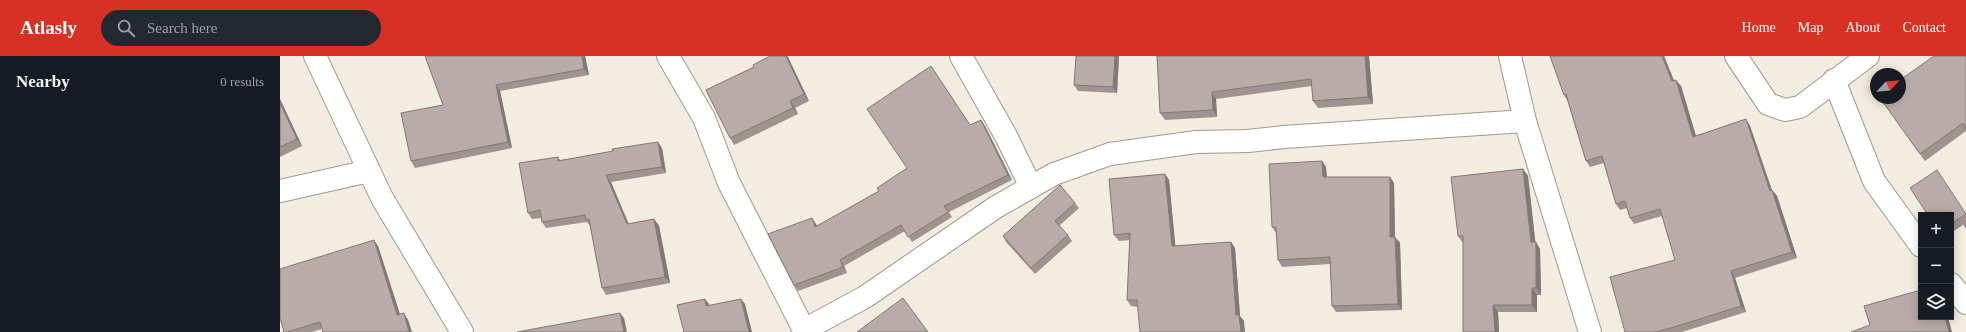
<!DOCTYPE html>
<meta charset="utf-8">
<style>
:root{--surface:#171b24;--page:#242831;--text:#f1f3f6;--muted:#9ea1a6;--line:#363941;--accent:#d93025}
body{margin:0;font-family:"Times New Roman",serif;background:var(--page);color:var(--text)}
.controls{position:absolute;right:12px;bottom:12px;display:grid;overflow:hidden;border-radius:0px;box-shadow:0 2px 10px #0003}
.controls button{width:36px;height:36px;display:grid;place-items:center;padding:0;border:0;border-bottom:1px solid var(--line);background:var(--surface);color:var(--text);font:20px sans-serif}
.compass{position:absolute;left:1590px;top:12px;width:36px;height:36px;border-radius:50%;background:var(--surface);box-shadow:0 2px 10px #0003;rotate:64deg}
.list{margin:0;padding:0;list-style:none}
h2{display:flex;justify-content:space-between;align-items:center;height:52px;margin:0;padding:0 16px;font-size:17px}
h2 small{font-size:13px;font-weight:400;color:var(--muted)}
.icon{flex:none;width:22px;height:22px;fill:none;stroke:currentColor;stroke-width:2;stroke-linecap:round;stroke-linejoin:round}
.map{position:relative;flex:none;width:1686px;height:276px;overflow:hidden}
header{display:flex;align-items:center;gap:24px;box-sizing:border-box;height:56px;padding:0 20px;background:var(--accent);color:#fff}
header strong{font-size:19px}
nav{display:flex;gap:22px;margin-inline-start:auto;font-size:14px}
.search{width:280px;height:36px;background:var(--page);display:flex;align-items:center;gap:10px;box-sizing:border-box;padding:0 14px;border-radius:22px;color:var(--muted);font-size:15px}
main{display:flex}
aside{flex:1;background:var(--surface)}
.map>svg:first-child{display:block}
</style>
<header>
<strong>Atlasly</strong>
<div class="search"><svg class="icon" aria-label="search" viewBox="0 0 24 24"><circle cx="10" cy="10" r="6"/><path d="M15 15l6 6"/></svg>Search here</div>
<nav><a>Home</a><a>Map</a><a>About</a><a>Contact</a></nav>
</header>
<main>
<aside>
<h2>Nearby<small>0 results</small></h2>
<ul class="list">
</ul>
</aside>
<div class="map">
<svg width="1686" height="276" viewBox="0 0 1686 276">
<rect width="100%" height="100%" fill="#f3ece0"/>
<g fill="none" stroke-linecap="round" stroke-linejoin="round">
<g stroke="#a0998f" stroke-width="24">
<g id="street">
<polyline points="35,0 102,142 182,276"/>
<polyline points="388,0 424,62 449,127 525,276"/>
<polyline points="681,0 726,80 751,131"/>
<polyline points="1230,0 1245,65 1310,276"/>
<polyline points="1456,0 1488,48 1505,54 1520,51 1588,0"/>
<polyline points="1554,24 1594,125 1641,190"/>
<polyline points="0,135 89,115"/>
<polyline points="1671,228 1686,247"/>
<polyline points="524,274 585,241 716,151 774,118 830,98 916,86 968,85 1004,81 1245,65"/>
</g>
</g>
<use href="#street" stroke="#fff" stroke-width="22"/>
</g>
<g fill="#9f9390">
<polygon points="145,0 305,0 309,19 220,35 232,92 135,112 131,105 163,49"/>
<polygon points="490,0 507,0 529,45 515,52 518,58 454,89 450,82 474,11"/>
<polygon points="839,0 837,37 798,35 794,29"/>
<polygon points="877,0 1089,0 1093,48 1038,52 1033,45 1032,30 936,43 937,61 885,64 880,57"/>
<polygon points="1270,0 1384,0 1394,24 1401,30 1416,80 1466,63 1470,70 1492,134 1497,140 1517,202 1455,222 1466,256 1402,276 1345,276 1395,204 1382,160 1354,168 1350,162 1347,152 1340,154 1336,148 1324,107 1310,111 1306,105 1287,44 1284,39"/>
<polygon points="1686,0 1686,75 1645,105 1600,42"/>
<polygon points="0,43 22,90 0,101"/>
<polygon points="701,64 705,70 732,124 669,156 672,161 632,186 625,175 564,210 567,217 518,235 514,229 536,168 537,170 599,135 691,69"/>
<polygon points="382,92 386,117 331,126 349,168 374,163 379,170 390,227 326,239 322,232 310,170 307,166 266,172 262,166 261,162 252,163 248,157 278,101 280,104"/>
<polygon points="1042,105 1046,111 1047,121 1110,121 1114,127 1115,181 1120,187 1122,254 1056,256 1052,250 1050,208 1002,211 998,204 996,177 992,171"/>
<polygon points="1243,113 1248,120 1255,186 1260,193 1261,239 1257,239 1257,256 1218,256 1219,276 1183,276 1183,187 1178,180"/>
<polygon points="885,118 889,124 895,190 951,186 955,192 960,260 964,265 851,250 847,244 850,184 839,185 834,179"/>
<polygon points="795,147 799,152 779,170 788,179 792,185 755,218 726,186 723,180"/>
<polygon points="1686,158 1686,167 1671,177 1671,159"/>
<polygon points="98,190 120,258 128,264 132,276 43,276 42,273 32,276 4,276"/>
</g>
<g fill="#827876">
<polygon points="302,0 305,0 309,19 304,13"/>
<polygon points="506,0 507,0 508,1 529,45 524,38"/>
<polygon points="835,0 839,0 837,37 833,31"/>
<polygon points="1085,0 1089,0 1093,48 1088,41"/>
<polygon points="1382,0 1384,0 1396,31 1392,25"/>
<polygon points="1396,24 1401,30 1418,87 1413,81"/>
<polygon points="216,29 220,35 232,92 228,86"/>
<polygon points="932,36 936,43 937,61 933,54"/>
<polygon points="0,43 22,90 17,83 0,47"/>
<polygon points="510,45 515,52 518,58 513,52"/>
<polygon points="1466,63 1470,70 1494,141 1490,135"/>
<polygon points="701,64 705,70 732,124 728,119"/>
<polygon points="378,86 382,92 386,117 382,111"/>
<polygon points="1042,105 1046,111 1047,127 1043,121"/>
<polygon points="1243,113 1248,120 1256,191 1256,186 1260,193 1261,239 1256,232"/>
<polygon points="885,118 889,124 896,196 892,190"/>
<polygon points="326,119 331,126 351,175 347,168"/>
<polygon points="1110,121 1114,127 1115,187 1110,181"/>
<polygon points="1492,134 1497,140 1517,202 1512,196"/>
<polygon points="532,162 536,168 539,177 535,171"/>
<polygon points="374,163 379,170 390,227 385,221"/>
<polygon points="1115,181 1120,187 1122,254 1118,248"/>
<polygon points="94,184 98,190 122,265 117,259"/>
<polygon points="951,186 955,192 960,260 964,265 965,276 961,276 956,259"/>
<polygon points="560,204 564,210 567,217 563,211"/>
<polygon points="1451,215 1455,222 1466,256 1461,250"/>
<polygon points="1252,232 1257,239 1257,256 1252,249"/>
<polygon points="425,243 429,248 430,256 426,250"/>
<polygon points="461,243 465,248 472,276 469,276"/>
<polygon points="1213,249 1218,256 1219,276 1215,276"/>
<polygon points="124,257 128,264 132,276 129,276"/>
<polygon points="340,257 344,262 347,276 344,276"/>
<polygon points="1665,261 1668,261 1672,276 1669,276"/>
</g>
<g fill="#b9aba8" stroke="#827876">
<polygon points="145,0 302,0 304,13 216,29 228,86 131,105 121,57 163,49"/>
<polygon points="490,0 506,0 524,38 510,45 513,52 450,82 426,34 474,11 473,9"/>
<polygon points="796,0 835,0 833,31 794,29"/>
<polygon points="877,0 1085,0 1088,41 1033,45 1031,23 932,36 933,54 880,57"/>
<polygon points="1270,0 1382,0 1392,25 1396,24 1413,81 1466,63 1490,135 1492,134 1512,196 1451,215 1461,250 1391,272 1375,276 1345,276 1330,221 1395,204 1380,153 1350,162 1345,145 1336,148 1322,100 1306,105 1286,38 1284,39"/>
<polygon points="1654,0 1686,0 1686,73 1683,67 1640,98 1600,42 1620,42 1620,24"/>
<polygon points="651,10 690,69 701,64 728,119 664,150 668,156 628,181 621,169 560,204 563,211 514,229 488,178 532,162 535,171 599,135 597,132 627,112 587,53"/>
<polygon points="0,47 17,83 0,91"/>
<polygon points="378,86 382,111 326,119 347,168 374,163 385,221 322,232 309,163 306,164 305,159 262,166 260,154 248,157 239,107 278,101 278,105 333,95 332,93"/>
<polygon points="1042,105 1043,121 1110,121 1110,181 1115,181 1118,248 1052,250 1050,201 998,204 996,171 992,171 989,108"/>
<polygon points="1243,113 1251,186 1256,186 1256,232 1252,232 1252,249 1213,249 1215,276 1183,276 1183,180 1178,180 1171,121"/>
<polygon points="1657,114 1686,158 1671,168 1671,159 1648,159 1630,132"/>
<polygon points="885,118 892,190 951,186 956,259 959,259 961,276 860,276 857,244 847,244 850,177 834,179 829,123"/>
<polygon points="780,129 795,147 775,165 788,179 751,212 723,180"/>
<polygon points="1686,167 1686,172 1684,169"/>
<polygon points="94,184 117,259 124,257 129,276 43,276 40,266 7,276 4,276 0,262 0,213"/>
<polygon points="1641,234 1641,261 1665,261 1669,276 1571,276 1590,269 1584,250"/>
<polygon points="623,242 648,276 577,276"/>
<polygon points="425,243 426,250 461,243 469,276 404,276 397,249"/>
<polygon points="340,257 344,276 237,276"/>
</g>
</svg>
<div class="controls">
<button>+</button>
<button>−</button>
<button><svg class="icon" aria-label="layers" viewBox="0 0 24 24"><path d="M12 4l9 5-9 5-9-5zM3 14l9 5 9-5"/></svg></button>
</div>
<svg class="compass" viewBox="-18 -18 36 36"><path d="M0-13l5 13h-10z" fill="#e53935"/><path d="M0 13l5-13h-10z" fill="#9ea1a6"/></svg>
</div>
</main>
